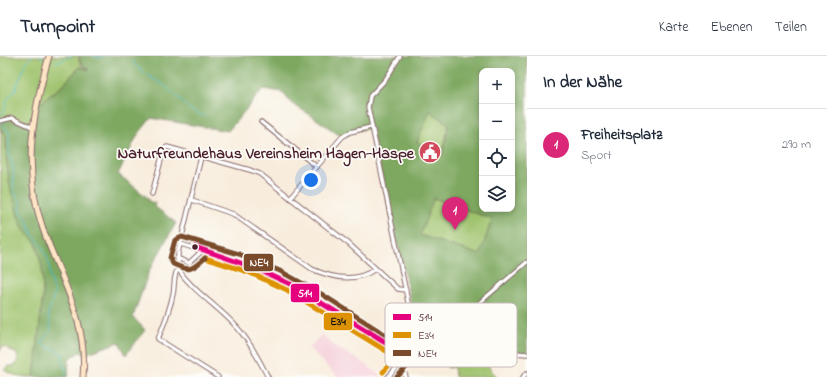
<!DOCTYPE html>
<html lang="de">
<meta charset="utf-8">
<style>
:root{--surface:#fff;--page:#f6f6f7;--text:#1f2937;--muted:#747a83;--line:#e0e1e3;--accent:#db2777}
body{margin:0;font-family:"Indie Flower",sans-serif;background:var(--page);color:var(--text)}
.controls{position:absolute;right:12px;top:12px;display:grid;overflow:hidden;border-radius:8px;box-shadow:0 2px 6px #0003}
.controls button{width:36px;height:36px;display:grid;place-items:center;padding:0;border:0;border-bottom:1px solid var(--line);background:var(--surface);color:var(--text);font:20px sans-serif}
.you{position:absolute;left:311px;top:124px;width:14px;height:14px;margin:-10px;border:3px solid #fff;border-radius:50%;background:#1a73e8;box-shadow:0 0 0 6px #1a73e833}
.badge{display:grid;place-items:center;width:26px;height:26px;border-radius:50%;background:var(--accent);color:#fff;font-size:13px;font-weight:700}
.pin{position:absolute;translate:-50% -33px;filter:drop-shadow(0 1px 2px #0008)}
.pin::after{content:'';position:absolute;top:21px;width:14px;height:12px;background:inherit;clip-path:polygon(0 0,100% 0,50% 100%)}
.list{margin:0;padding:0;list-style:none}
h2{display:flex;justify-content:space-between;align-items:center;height:52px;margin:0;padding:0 16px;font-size:17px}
h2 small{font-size:13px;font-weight:400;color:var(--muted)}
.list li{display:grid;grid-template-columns:26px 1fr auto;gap:12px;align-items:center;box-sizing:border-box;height:72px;padding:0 16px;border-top:1px solid var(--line)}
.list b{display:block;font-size:15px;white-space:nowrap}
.list p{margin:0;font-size:13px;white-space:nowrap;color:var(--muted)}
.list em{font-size:13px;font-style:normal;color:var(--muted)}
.icon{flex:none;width:22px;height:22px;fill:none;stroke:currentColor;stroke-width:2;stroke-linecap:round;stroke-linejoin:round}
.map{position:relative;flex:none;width:527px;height:321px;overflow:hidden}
header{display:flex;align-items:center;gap:24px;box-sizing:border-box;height:56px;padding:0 20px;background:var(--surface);border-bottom:1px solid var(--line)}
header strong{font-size:19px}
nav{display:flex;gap:22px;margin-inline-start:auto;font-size:14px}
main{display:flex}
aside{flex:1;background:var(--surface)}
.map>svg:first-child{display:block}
</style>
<header>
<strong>Turnpoint</strong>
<nav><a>Karte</a><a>Ebenen</a><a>Teilen</a></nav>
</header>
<main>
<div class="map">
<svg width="527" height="321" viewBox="0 0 527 321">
<rect width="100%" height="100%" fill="#fdfcf7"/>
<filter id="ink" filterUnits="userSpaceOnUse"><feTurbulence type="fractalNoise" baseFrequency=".025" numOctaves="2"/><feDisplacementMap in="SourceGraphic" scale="8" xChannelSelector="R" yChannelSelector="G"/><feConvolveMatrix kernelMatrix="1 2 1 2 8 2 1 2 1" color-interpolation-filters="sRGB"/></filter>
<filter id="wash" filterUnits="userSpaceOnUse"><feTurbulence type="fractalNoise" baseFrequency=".012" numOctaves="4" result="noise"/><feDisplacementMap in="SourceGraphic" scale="16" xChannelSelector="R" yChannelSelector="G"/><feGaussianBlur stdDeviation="0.9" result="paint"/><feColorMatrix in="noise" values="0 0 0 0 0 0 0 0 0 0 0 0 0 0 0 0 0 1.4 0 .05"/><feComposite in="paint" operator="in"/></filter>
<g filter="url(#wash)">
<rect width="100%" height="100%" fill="#f8eddd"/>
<polygon fill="#f5cfda" points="322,278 332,288 371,312 381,321 337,321 309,292"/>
<g fill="#9ec26c" stroke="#74704c">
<polygon points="0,0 49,0 32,71 0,65"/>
<polygon points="51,0 78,0 80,8 87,13 79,11 61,31 38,49"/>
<polygon points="430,55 449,68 442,100 416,87"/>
<polygon points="1,73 6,82 6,103 18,160 24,174 36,187 42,211 43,238 34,321 19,321 4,314 9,310 15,310 18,303 17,298 3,290 0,295"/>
<polygon points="433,142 492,163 480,199 419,179"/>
<polygon points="479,285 492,307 488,310 497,321 455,321 454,311 448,312 440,289 451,288 456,292"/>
</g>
<path fill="#7ea860" stroke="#646446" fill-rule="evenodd" d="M79 0H527V298L506 292 493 283 483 291 479 285 456 292 451 288C438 289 431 297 418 299L413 295 412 251 371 72 350 76 342 81 309 58 292 48 282 36 263 33 228 75 151 62 137 80 118 118 148 142V145L155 147 154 150 176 167 149 215 133 261 145 274 126 299 119 286 88 297 84 298 80 296 69 303 68 321H34L43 238 42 211 36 187 24 174 18 160 10 132 6 103V82L2 74 0 75V65L7 62 32 71 36 50 61 31 80 11 89 14 80 6ZM482 15H512V153H482ZM430 55 449 68 442 100 417 86ZM434 142 492 163 480 199 420 179Z"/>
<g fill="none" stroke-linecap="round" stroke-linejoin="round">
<g stroke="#4cbac2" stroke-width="1">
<polyline points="40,0 43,2"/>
<polyline points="93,0 99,2 104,0"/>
<path d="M132 4C140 17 154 22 166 31 181 43 185 54 205 60"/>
<polyline points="55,5 60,5 72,0"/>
<polyline points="0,60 4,56 8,42 15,34 26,6 32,0"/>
<polyline points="1,65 9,77 9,97 13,110 14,136 21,146 20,154 27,164 33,179 43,192 49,206 50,221 55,237 48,257 51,275 43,284 42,288 63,298 63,308 67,317 65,321"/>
</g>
</g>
</g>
<g filter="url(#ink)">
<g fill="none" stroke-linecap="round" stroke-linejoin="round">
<g stroke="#876769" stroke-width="5.5">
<g id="street">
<polyline points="0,65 12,62 32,71"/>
<polyline points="261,66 317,111"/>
<path d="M201 101 178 197V213C173 219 175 230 173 238 170 254 164 268 158 283L218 321"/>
<polyline points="152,138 164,93 167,91 250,114 260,118 349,188 398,233 406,234"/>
<polyline points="290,142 342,81 350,76 371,71"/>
<path d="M192 144 233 158 312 213C332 222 356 227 375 213"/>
<polyline points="181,188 255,212 290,228 407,299 414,299 441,283 463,261 527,206"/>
<polyline points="177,202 189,207 203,194"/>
<path d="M178 213C193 235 215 248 233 267 248 282 258 302 268 321"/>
<polyline points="494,286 515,297 527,298"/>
<polyline points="404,305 403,312 406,321"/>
<path d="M388 321C412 297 412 289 410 256L368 51 370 40 386 23 400 0"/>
<polyline points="523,321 527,317"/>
</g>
</g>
<g stroke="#876769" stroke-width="7">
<path id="secondary" d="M49 0C32 59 22 112 43 173 61 223 88 265 83 321"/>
</g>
<use href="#street" stroke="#fff" stroke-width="3.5"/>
<use href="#secondary" stroke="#fde5c5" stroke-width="5"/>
<g stroke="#fdfcf7" stroke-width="8">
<polyline id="bus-1" points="195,191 255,212 290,228 407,299"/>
</g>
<g stroke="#fdfcf7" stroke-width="8">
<polyline id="bus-2" points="205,202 248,216 287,234 396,301 383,316"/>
</g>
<g stroke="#fdfcf7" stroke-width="8">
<path id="bus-3" d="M205 202C191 214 191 216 173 208L170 202 175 184 182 181 239 198 280 215 323 239 381 276 412 294C418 303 403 314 397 321"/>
</g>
<use href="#bus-1" stroke="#e5007d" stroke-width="5"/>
<use href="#bus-2" stroke="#dd9206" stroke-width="5"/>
<use href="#bus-3" stroke="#7a4b2a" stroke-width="5"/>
</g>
</g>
<defs>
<g id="civic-disc" transform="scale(1.15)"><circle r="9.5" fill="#d1495b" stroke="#fdfcf7"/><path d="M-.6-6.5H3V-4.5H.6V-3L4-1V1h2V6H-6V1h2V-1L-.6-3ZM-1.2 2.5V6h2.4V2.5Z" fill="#fff"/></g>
</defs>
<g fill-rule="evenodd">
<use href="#civic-disc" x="430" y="96"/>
</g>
<circle fill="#4a1f2b" stroke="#fdfcf7" stroke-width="1.5" cx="195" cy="191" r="3.5"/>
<g text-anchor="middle" stroke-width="3.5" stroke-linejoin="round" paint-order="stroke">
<g font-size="16" font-weight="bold" fill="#4a1f2b" stroke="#fdfcf7" text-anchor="end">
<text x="414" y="102">Naturfreundehaus Vereinsheim Hagen-Haspe</text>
</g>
</g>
<rect x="385" y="247" width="132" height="64" rx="6" fill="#fdfcf7" stroke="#c7baba" stroke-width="1"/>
<rect x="393" y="258" width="18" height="6" fill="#e5007d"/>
<rect x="393" y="276" width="18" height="6" fill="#dd9206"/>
<rect x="393" y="294" width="18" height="6" fill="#7a4b2a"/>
<g font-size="11" fill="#4a1f2b">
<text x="418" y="265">514</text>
<text x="418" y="283">E34</text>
<text x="418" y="301">NE4</text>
</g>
<g stroke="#fdfcf7" stroke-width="1.5">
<rect x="243" y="197" width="31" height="19" rx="4" fill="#7a4b2a"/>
<rect x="290" y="227" width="30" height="20" rx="4" fill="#e5007d"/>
<rect x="323" y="256" width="30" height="19" rx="4" fill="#dd9206"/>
</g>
<g font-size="11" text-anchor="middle" font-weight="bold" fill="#fff">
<text x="259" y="210">NE4</text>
<text x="305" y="241">514</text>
</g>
<g font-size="11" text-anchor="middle" font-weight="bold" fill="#111">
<text x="338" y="269">E34</text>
</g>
</svg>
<div class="controls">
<button>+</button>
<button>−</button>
<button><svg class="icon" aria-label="locate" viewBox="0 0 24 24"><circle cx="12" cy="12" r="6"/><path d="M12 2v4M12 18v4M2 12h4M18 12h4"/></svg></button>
<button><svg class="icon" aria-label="layers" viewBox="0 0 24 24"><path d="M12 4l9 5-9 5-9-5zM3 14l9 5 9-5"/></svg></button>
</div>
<div class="you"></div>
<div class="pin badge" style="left:455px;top:174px">1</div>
</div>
<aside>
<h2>In der Nähe<small></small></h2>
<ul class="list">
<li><span class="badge">1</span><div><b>Freiheitsplatz</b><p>Sport</p></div><em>290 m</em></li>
</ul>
</aside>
</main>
